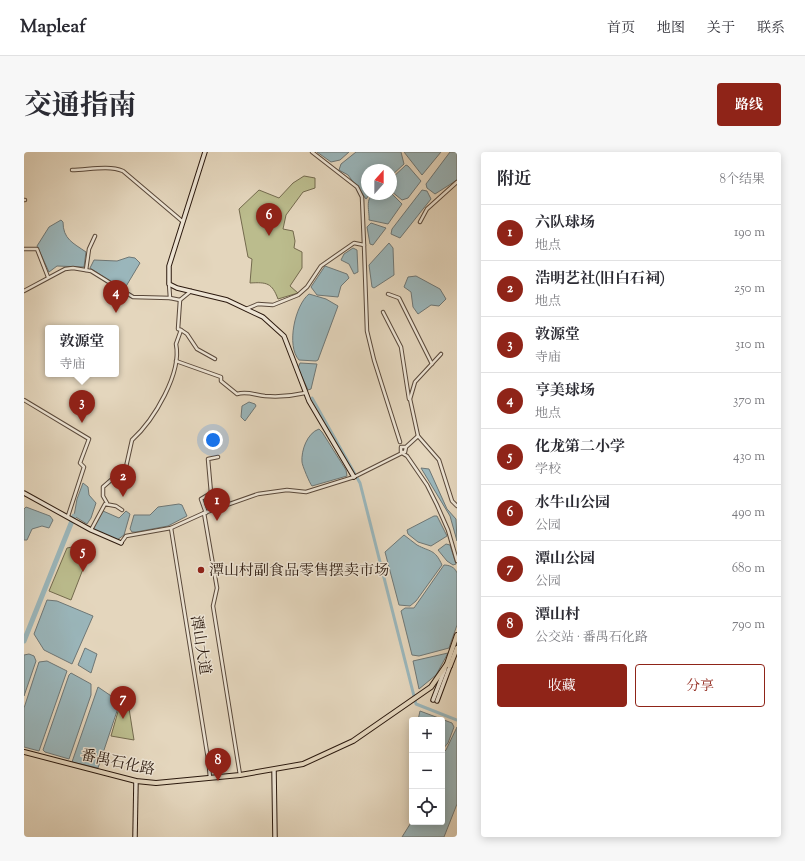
<!DOCTYPE html>
<html lang="zh">
<meta charset="utf-8">
<style>
:root{--surface:#fff;--page:#f7f7f7;--text:#2b2b33;--muted:#7c7c81;--line:#e1e1e2;--accent:#8f2418}
body{margin:0;font-family:"Sorts Mill Goudy","Noto Serif SC",serif;background:var(--page);color:var(--text)}
.controls{position:absolute;right:12px;bottom:12px;display:grid;overflow:hidden;border-radius:4px;box-shadow:0 2px 10px #0003}
.controls button{width:36px;height:36px;display:grid;place-items:center;padding:0;border:0;border-bottom:1px solid var(--line);background:var(--surface);color:var(--text);font:20px sans-serif}
.compass{position:absolute;left:337px;top:12px;width:36px;height:36px;border-radius:50%;background:var(--surface);box-shadow:0 2px 10px #0003;rotate:21deg}
.you{position:absolute;left:189px;top:288px;width:14px;height:14px;margin:-10px;border:3px solid #fff;border-radius:50%;background:#1a73e8;box-shadow:0 0 0 6px #1a73e833}
.badge{display:grid;place-items:center;width:26px;height:26px;border-radius:50%;background:var(--accent);color:#fff;font-size:13px;font-weight:700}
.pin{position:absolute;translate:-50% -33px;filter:drop-shadow(0 1px 2px #0008)}
.pin::after{content:'';position:absolute;top:21px;width:14px;height:12px;background:inherit;clip-path:polygon(0 0,100% 0,50% 100%)}
.popup{position:absolute;left:21px;top:173px;width:74px;height:52px;box-sizing:border-box;display:grid;place-content:center;border-radius:4px;background:var(--surface);filter:drop-shadow(0 1px 3px #0005);font-size:13px;white-space:nowrap;color:var(--muted)}
.popup b{font-size:15px;color:var(--text)}
.popup::after{content:'';position:absolute;left:50%;top:100%;margin-left:-8px;border:8px solid transparent;border-top-color:var(--surface)}
.list{margin:0;padding:0;list-style:none}
h2{display:flex;justify-content:space-between;align-items:center;height:52px;margin:0;padding:0 16px;font-size:17px}
h2 small{font-size:13px;font-weight:400;color:var(--muted)}
.list li{display:grid;grid-template-columns:26px 1fr auto;gap:12px;align-items:center;box-sizing:border-box;height:56px;padding:0 16px;border-top:1px solid var(--line)}
.list b{display:block;font-size:15px;white-space:nowrap}
.list p{margin:0;font-size:13px;white-space:nowrap;color:var(--muted)}
.list em{font-size:13px;font-style:normal;color:var(--muted)}
.actions{display:flex;gap:8px;padding:12px 16px}
.actions a{flex:1;padding:9px 0;border:1px solid var(--accent);border-radius:4px;text-align:center;font-size:14px;color:var(--accent)}
.actions .main{background:var(--accent);color:#fff}
.icon{flex:none;width:22px;height:22px;fill:none;stroke:currentColor;stroke-width:2;stroke-linecap:round;stroke-linejoin:round}
.map{position:relative;flex:none;width:433px;height:685px;overflow:hidden;border-radius:4px}
header{display:flex;align-items:center;gap:24px;box-sizing:border-box;height:56px;padding:0 20px;background:var(--surface);border-bottom:1px solid var(--line)}
header strong{font-size:19px}
nav{display:flex;gap:22px;margin-inline-start:auto;font-size:14px}
.intro{display:flex;align-items:center;justify-content:space-between;box-sizing:border-box;height:96px;padding:0 24px}
h1{margin:0;font-size:28px}
.button{padding:10px 18px;border-radius:4px;background:var(--accent);color:#fff;font-size:14px;font-weight:700}
main{display:flex;gap:24px;padding:0 24px}
aside{flex:1;background:var(--surface);border-radius:4px;box-shadow:0 2px 10px #0003}
.map>svg:first-child{display:block}
</style>
<header>
<strong>Mapleaf</strong>
<nav><a>首页</a><a>地图</a><a>关于</a><a>联系</a></nav>
</header>
<div class="intro"><h1>交通指南</h1><a class="button">路线</a></div>
<main>
<div class="map">
<svg width="433" height="685" viewBox="0 0 433 685">
<rect width="100%" height="100%" fill="#e4d6bd"/>
<filter id="stains"><feTurbulence type="fractalNoise" baseFrequency=".005" numOctaves="4"/><feColorMatrix values="0 0 0 0 .2 0 0 0 0 .09 0 0 0 0 .02 0 0 0 .5 -.17"/></filter>
<radialGradient id="worn" r=".72"><stop offset=".6" stop-color="#630" stop-opacity="0"/><stop offset="1" stop-color="#630" stop-opacity=".3"/></radialGradient>
<g fill="#bbbc8d" stroke="#736a4e">
<path d="M280 24 291 26V36L279 40 262 63 259 77 269 79 271 89 270 96 278 100V116L266 134 274 141 254 147C248 131 243 130 226 131L228 107 224 105 215 57 235 38 255 46 269 31Z"/>
<polygon points="53,394 62,401 63,398 66,399 47,448 25,439 43,396"/>
<polygon points="97,549 104,550 110,588 87,584"/>
</g>
<g fill="#9ab6bb" stroke="#6e7776">
<polygon points="293,0 325,0 316,8 307,10"/>
<polygon points="332,0 377,0 380,12 367,24 367,18 343,18 343,42 346,42 342,47 324,23 315,18 317,12"/>
<polygon points="380,0 417,0 398,23"/>
<polygon points="426,0 433,0 433,28 411,42 403,36 402,32"/>
<polygon points="382,13 384,14 397,29 384,46 378,48 367,39 367,27"/>
<polygon points="398,38 403,39 407,47 376,86 367,82 368,77"/>
<path d="M367 41 378 52 364 72 345 68C346 61 340 45 351 42 356 41 363 42 367 41Z"/>
<path d="M37 68 39 70C39 87 49 91 62 100L60 115 33 114 25 120 13 94 25 75Z"/>
<polygon points="347,71 362,76 349,93 346,92 343,75"/>
<polygon points="365,91 369,96 370,123 350,136 348,135 345,113"/>
<polygon points="329,96 333,98 334,120 330,122 325,112 317,108 320,102"/>
<polygon points="105,105 111,106 116,111 101,136 98,137 66,116 70,108 93,109"/>
<polygon points="301,114 323,122 325,126 317,134 314,145 293,143 287,135"/>
<polygon points="392,124 416,137 422,147 415,154 407,153 394,162 389,155 387,140 380,135 384,125"/>
<path d="M285 142 302 147 314 154 294 208 292 209 275 208C262 194 271 153 285 142Z"/>
<polygon points="276,211 293,212 287,237 284,238 274,216"/>
<polygon points="225,250 231,252 232,254 221,269 217,265 218,254"/>
<path d="M295 277 298 280 322 318 323 324 288 334C286 332 278 313 278 310 277 299 283 281 295 277Z"/>
<polygon points="397,316 405,317 423,357 432,367 433,389 426,364"/>
<polygon points="59,331 64,335 65,343 72,351 67,366 63,372 50,364 53,347"/>
<polygon points="155,352 158,353 163,364 144,374 112,380 108,380 106,377 110,363 126,363 134,355"/>
<polygon points="2,355 26,364 29,368 25,376 18,374 8,377 3,388 0,388 0,357"/>
<polygon points="79,359 95,366 102,359 106,362 100,383 93,388 69,377"/>
<polygon points="410,364 413,364 423,384 407,394 394,390 384,382 383,378"/>
<path d="M380 383C384 386 389 390 393 393 406 400 411 397 418 413L392 449 386 454 375 453 361 400Z"/>
<polygon points="422,392 426,393 432,412 429,413 423,409 414,398"/>
<path d="M420 413C425 413 431 415 433 421V473L425 496 395 504 388 503 377 459 381 456H390Z"/>
<polygon points="23,448 33,449 69,464 48,512 20,498 10,482"/>
<polygon points="61,496 73,502 67,521 54,513"/>
<polygon points="424,501 412,523 395,537 389,509"/>
<polygon points="5,502 10,504 12,509 0,544 0,503"/>
<polygon points="23,509 43,519 15,599 0,595 0,556 15,510"/>
<polygon points="47,521 67,532 67,543 45,607 21,600 19,598 45,523"/>
<polygon points="74,535 96,550 74,616 48,610"/>
<polygon points="396,559 428,571 430,575 424,591 418,598 418,568 394,568"/>
<polygon points="433,575 433,652 420,685 378,685 388,669 418,670 418,602 422,598"/>
</g>
<g fill="none" stroke-linecap="round" stroke-linejoin="round">
<polyline stroke="#9ab6bb" stroke-width="3" points="288,246 336,331 392,552 433,568"/>
<polyline stroke="#9ab6bb" stroke-width="5" points="0,489 50,364"/>
<g stroke="#59483a" stroke-width="4.5">
<g id="street">
<path d="M48 18C64 18 84 13 99 19L158 69"/>
<polyline points="0,48 1,48"/>
<polyline points="396,70 403,57 433,30"/>
<polyline points="340,93 343,179 350,208 376,290"/>
<polyline points="0,97 13,97 24,125"/>
<polyline points="62,118 65,97 71,84"/>
<polyline points="145,132 146,146"/>
<polyline points="0,139 41,117 49,116 67,119 109,145 146,146 156,148 167,139"/>
<polyline points="364,142 375,146 408,212"/>
<polyline points="222,157 234,152 249,153 274,143 283,135 297,114 330,91 340,93 338,45 333,35 288,0"/>
<polyline points="359,160 377,195 385,247"/>
<polyline points="157,178 163,182 173,197 191,207"/>
<path d="M152 209 197 225V229L213 242C223 239 231 243 241 244 254 245 268 244 281 241"/>
<polyline points="0,248 65,287 56,311 60,315 44,364"/>
<polyline points="394,284 386,247 391,230 417,202"/>
<polyline points="382,295 377,295 377,300 381,300 382,295 394,284 415,308 428,349 433,354"/>
<path d="M83 351 79 344V335L102 315 108 288C130 268 158 221 152 192L157 178 154 177 156 148"/>
<polyline points="180,361 193,436 189,454 216,623"/>
<polyline points="182,361 177,347 187,341 184,307 194,305"/>
<polyline points="147,376 185,613"/>
<polyline points="67,378 81,352 92,354 98,358"/>
<polyline points="97,391 102,384 147,376 180,361 234,342 263,338 282,340 330,325 378,301 383,304 403,333 413,353 424,378 433,409"/>
<polyline points="185,615 186,626"/>
</g>
</g>
<g stroke="#2b190e" stroke-width="5.5">
<g id="secondary">
<polyline points="181,0 145,114 145,132 153,136 203,148 239,165 260,184 285,249 330,325"/>
<polyline points="0,341 67,378 97,391"/>
<polyline points="409,548 421,517"/>
<polyline points="413,549 426,514"/>
<polyline points="250,618 251,685"/>
<polyline points="111,685 112,629"/>
</g>
</g>
<g stroke="#2b190e" stroke-width="6">
<g id="primary">
<polyline points="423,512 426,514 433,496"/>
<polyline points="0,600 112,629 132,631 216,623 279,612 329,589 407,535 423,512 433,483"/>
</g>
</g>
<use href="#street" stroke="#ede4d4" stroke-width="2.5"/>
<use href="#secondary" stroke="#ede4d4" stroke-width="3.5"/>
<use href="#primary" stroke="#e4d6bd" stroke-width="4"/>
</g>
<circle fill="#8f2418" stroke="#ede4d4" stroke-width="1.5" cx="177" cy="418" r="4"/>
<g text-anchor="middle" stroke-width="3" stroke-linejoin="round" paint-order="stroke">
<g font-size="15" fill="#2b190e" stroke="#ede4d4" text-anchor="start">
<text x="185" y="423">潭山村副食品零售摆卖市场</text>
</g>
<g font-size="15" fill="#2b190e" stroke="#ede4d4">
<text transform="translate(177 493) rotate(81)" y="5">潭山大道</text>
<text transform="translate(94 610) rotate(12)" y="5">番禺石化路</text>
</g>
</g>
<rect width="100%" height="100%" filter="url(#stains)"/>
<rect width="100%" height="100%" fill="url(#worn)"/>
</svg>
<div class="controls">
<button>+</button>
<button>−</button>
<button><svg class="icon" aria-label="locate" viewBox="0 0 24 24"><circle cx="12" cy="12" r="6"/><path d="M12 2v4M12 18v4M2 12h4M18 12h4"/></svg></button>
</div>
<svg class="compass" viewBox="-18 -18 36 36"><path d="M0-13l5 13h-10z" fill="#e53935"/><path d="M0 13l5-13h-10z" fill="#7c7c81"/></svg>
<div class="you"></div>
<div class="pin badge" style="left:193px;top:369px">1</div>
<div class="pin badge" style="left:99px;top:345px">2</div>
<div class="pin badge" style="left:58px;top:271px">3</div>
<div class="popup"><b>敦源堂</b>寺庙</div>
<div class="pin badge" style="left:92px;top:161px">4</div>
<div class="pin badge" style="left:59px;top:420px">5</div>
<div class="pin badge" style="left:245px;top:84px">6</div>
<div class="pin badge" style="left:99px;top:567px">7</div>
<div class="pin badge" style="left:194px;top:629px">8</div>
</div>
<aside>
<h2>附近<small>8个结果</small></h2>
<ul class="list">
<li><span class="badge">1</span><div><b>六队球场</b><p>地点</p></div><em>190 m</em></li>
<li><span class="badge">2</span><div><b>浩明艺社(旧白石祠)</b><p>地点</p></div><em>250 m</em></li>
<li><span class="badge">3</span><div><b>敦源堂</b><p>寺庙</p></div><em>310 m</em></li>
<li><span class="badge">4</span><div><b>亨美球场</b><p>地点</p></div><em>370 m</em></li>
<li><span class="badge">5</span><div><b>化龙第二小学</b><p>学校</p></div><em>430 m</em></li>
<li><span class="badge">6</span><div><b>水牛山公园</b><p>公园</p></div><em>490 m</em></li>
<li><span class="badge">7</span><div><b>潭山公园</b><p>公园</p></div><em>680 m</em></li>
<li><span class="badge">8</span><div><b>潭山村</b><p>公交站 · 番禺石化路</p></div><em>790 m</em></li>
</ul>
<div class="actions"><a class="main">收藏</a><a>分享</a></div>
</aside>
</main>
